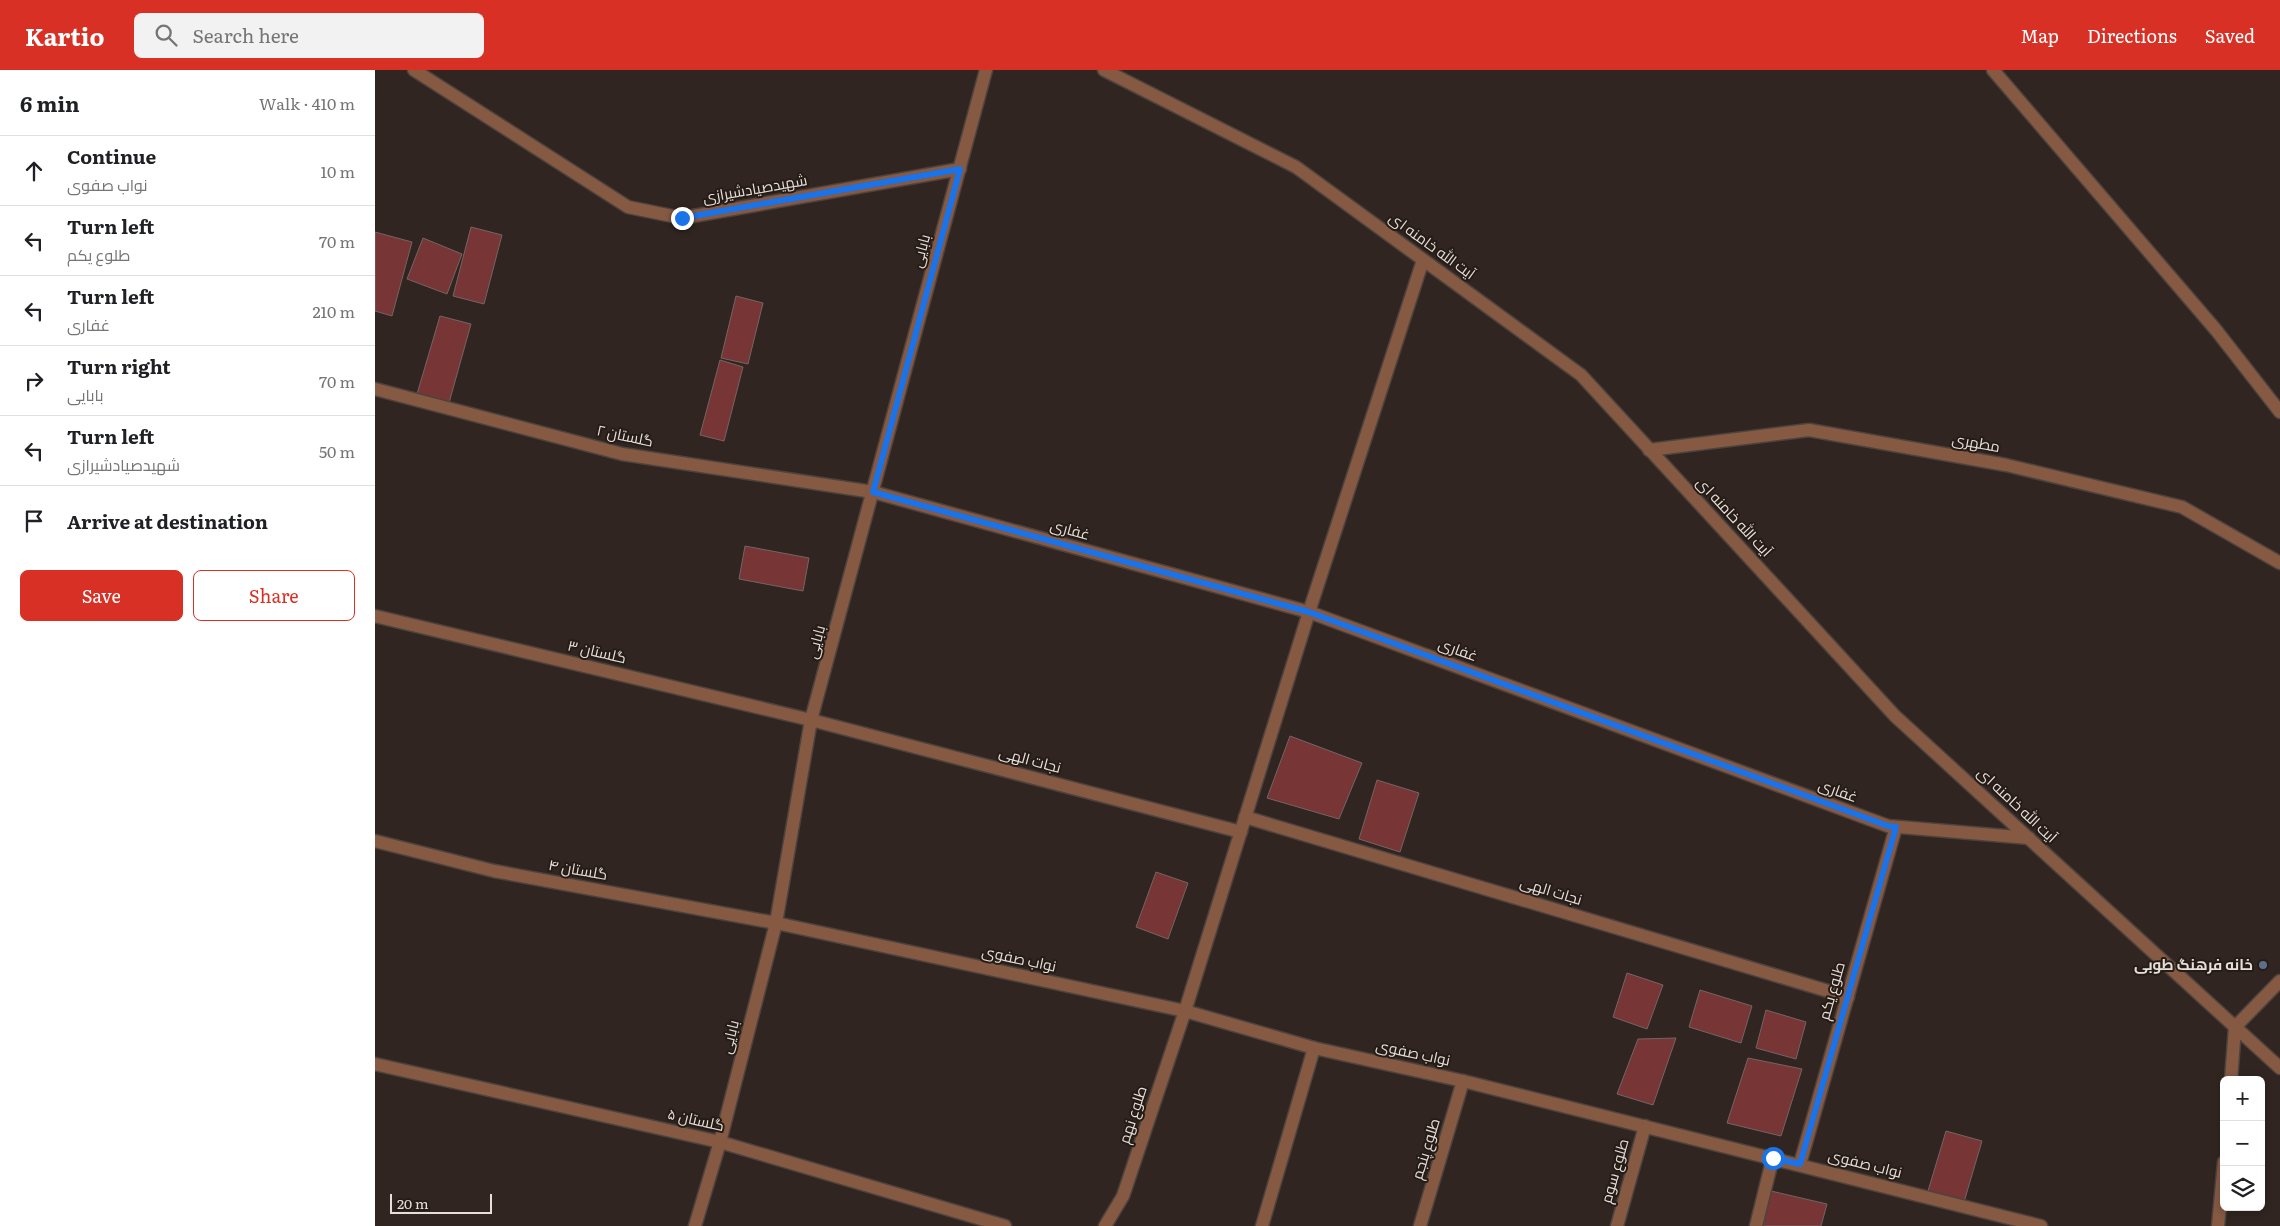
<!DOCTYPE html>
<meta charset="utf-8">
<style>
:root{--surface:#fff;--page:#f2f2f2;--text:#202124;--muted:#757577;--line:#e0e0e0;--accent:#d93025}
body{margin:0;font-family:Literata,Cairo,serif;background:var(--page);color:var(--text)}
.controls{position:absolute;right:15px;bottom:15px;display:grid;overflow:hidden;border-radius:8px;box-shadow:0 2px 8px #0003}
.controls button{width:45px;height:45px;display:grid;place-items:center;padding:0;border:0;border-bottom:1px solid var(--line);background:var(--surface);color:var(--text);font:25px sans-serif}
.scale{position:absolute;left:15px;bottom:12px;width:102px;box-sizing:border-box;padding-left:5px;border:2px solid #e7dfdc;border-top:0;font-size:14px;line-height:18px;white-space:nowrap;color:#e7dfdc;-webkit-text-stroke:4px #261c16;paint-order:stroke}
.stop{position:absolute;width:15px;height:15px;margin:-11px;border:4px solid #1a73e8;border-radius:50%;background:#fff}
.stop.end{background:#1a73e8;border-color:#fff;box-shadow:0 1px 5px #0008}
.list{margin:0;padding:0;list-style:none}
h2{display:flex;justify-content:space-between;align-items:center;height:65px;margin:0;padding:0 20px;font-size:21px}
h2 small{font-size:16px;font-weight:400;color:var(--muted)}
.list li{display:grid;grid-template-columns:32px 1fr auto;gap:15px;align-items:center;box-sizing:border-box;height:70px;padding:0 20px;border-top:1px solid var(--line)}
.list b{display:block;font-size:19px;white-space:nowrap}
.list p{margin:0;font-size:16px;white-space:nowrap;color:var(--muted)}
.list em{font-size:16px;font-style:normal;color:var(--muted)}
.actions{display:flex;gap:10px;padding:15px 20px}
.actions a{flex:1;padding:11px 0;border:1px solid var(--accent);border-radius:8px;text-align:center;font-size:18px;color:var(--accent)}
.actions .main{background:var(--accent);color:#fff}
.icon{flex:none;width:28px;height:28px;fill:none;stroke:currentColor;stroke-width:2;stroke-linecap:round;stroke-linejoin:round}
.map{position:relative;flex:none;width:1905px;height:1156px;overflow:hidden}
header{display:flex;align-items:center;gap:30px;box-sizing:border-box;height:70px;padding:0 25px;background:var(--accent);color:#fff}
header strong{font-size:24px}
nav{display:flex;gap:28px;margin-inline-start:auto;font-size:18px}
.search{width:350px;height:45px;background:var(--page);display:flex;align-items:center;gap:12px;box-sizing:border-box;padding:0 18px;border-radius:8px;color:var(--muted);font-size:19px}
main{display:flex}
aside{flex:1;background:var(--surface)}
.map>svg:first-child{display:block}
</style>
<header>
<strong>Kartio</strong>
<div class="search"><svg class="icon" aria-label="search" viewBox="0 0 24 24"><circle cx="10" cy="10" r="6"/><path d="M15 15l6 6"/></svg>Search here</div>
<nav><a>Map</a><a>Directions</a><a>Saved</a></nav>
</header>
<main>
<aside>
<h2>6 min<small>Walk · 410 m</small></h2>
<ul class="list">
<li><svg class="icon" aria-label="ahead" viewBox="0 0 24 24"><path d="M12 20V5M6 11l6-6 6 6"/></svg><div><b>Continue</b><p>نواب صفوی</p></div><em>10 m</em></li>
<li><svg class="icon" aria-label="left" viewBox="0 0 24 24"><path d="M17 20v-9H6M10 6l-5 5 5 5"/></svg><div><b>Turn left</b><p>طلوع یکم</p></div><em>70 m</em></li>
<li><svg class="icon" aria-label="left" viewBox="0 0 24 24"><path d="M17 20v-9H6M10 6l-5 5 5 5"/></svg><div><b>Turn left</b><p>غفاری</p></div><em>210 m</em></li>
<li><svg class="icon" aria-label="right" viewBox="0 0 24 24"><path d="M7 20v-9h11M14 6l5 5-5 5"/></svg><div><b>Turn right</b><p>بابایی</p></div><em>70 m</em></li>
<li><svg class="icon" aria-label="left" viewBox="0 0 24 24"><path d="M17 20v-9H6M10 6l-5 5 5 5"/></svg><div><b>Turn left</b><p>شهیدصیادشیرازی</p></div><em>50 m</em></li>
<li><svg class="icon" aria-label="arrive" viewBox="0 0 24 24"><path d="M6 21V4h12l-3 4 3 4H6"/></svg><div><b>Arrive at destination</b></div></li>
</ul>
<div class="actions"><a class="main">Save</a><a>Share</a></div>
</aside>
<div class="map">
<svg width="1905" height="1156" viewBox="0 0 1905 1156">
<rect width="100%" height="100%" fill="#302520"/>
<g fill="#783536" stroke="#746564">
<polygon points="96,157 127,165 109,234 78,226"/>
<polygon points="0,162 37,172 17,246 0,241"/>
<polygon points="48,168 87,184 72,224 32,209"/>
<polygon points="361,226 388,233 373,294 346,288"/>
<polygon points="65,246 96,254 74,333 42,324"/>
<polygon points="345,290 368,297 349,371 325,365"/>
<polygon points="370,476 434,488 428,521 364,509"/>
<polygon points="915,666 987,693 964,749 892,728"/>
<polygon points="1002,710 1044,723 1025,782 984,769"/>
<polygon points="781,802 813,813 793,869 761,857"/>
<polygon points="1252,903 1288,915 1272,959 1238,947"/>
<polygon points="1325,920 1377,936 1366,973 1314,957"/>
<polygon points="1391,940 1431,952 1421,989 1381,978"/>
<polygon points="1301,968 1278,1035 1242,1024 1263,969"/>
<polygon points="1373,988 1427,999 1406,1066 1352,1053"/>
<polygon points="1571,1061 1607,1071 1589,1132 1553,1121"/>
<polygon points="1396,1121 1452,1134 1446,1156 1388,1156"/>
</g>
<g fill="none" stroke-linecap="round" stroke-linejoin="round">
<g stroke="#4d433e" stroke-width="15">
<g id="minor">
<polyline points="39,0 253,137 307,148 585,99"/>
<polyline points="729,0 921,97 1206,305 1520,646 1905,998"/>
<polyline points="1618,0 1841,260 1905,342"/>
<polyline points="0,319 247,384 498,422 934,542 1513,756 1654,768"/>
<polyline points="1274,380 1434,360 1631,395 1807,437 1905,493"/>
<polyline points="0,546 436,650 866,762"/>
<polyline points="870,747 1473,927"/>
<polyline points="0,771 119,801 401,853 810,941 939,978 1088,1011 1666,1156"/>
<polyline points="0,994 345,1072 630,1156"/>
<polyline points="1856,1010 1860,957 1905,911"/>
<polyline points="1425,1094 1521,757"/>
<polyline points="320,1156 345,1072 401,853 436,650 611,0"/>
<polyline points="730,1156 748,1126 810,941 934,542 1048,190"/>
<polyline points="887,1156 939,978"/>
<polyline points="1045,1156 1088,1011"/>
<polyline points="1242,1156 1270,1056"/>
<polyline points="1381,1156 1398,1087"/>
<polyline points="1843,1156 1849,1092"/>
</g>
</g>
<use href="#minor" stroke="#865943" stroke-width="12"/>
</g>
<g fill="none" stroke-linecap="round" stroke-linejoin="round">
<polyline stroke="#1a73e8" stroke-width="6" points="307,148 585,99 498,422 934,542 1513,756 1521,757 1425,1094 1398,1088"/>
</g>
<circle fill="#5c6f8a" stroke="#261c16" stroke-width="2" cx="1888" cy="895" r="5"/>
<g text-anchor="middle" stroke-width="4" stroke-linejoin="round" paint-order="stroke">
<g font-size="15" fill="#e7dfdc" stroke="#261c16">
<text transform="translate(380 119) rotate(-10)" y="5">شهیدصیادشیرازی</text>
<text transform="translate(1057 176) rotate(36)" y="5">آیت الله خامنه ای</text>
<text transform="translate(546 181) rotate(-75)" y="5">بابایی</text>
<text transform="translate(250 366) rotate(12)" y="5">گلستان ۲</text>
<text transform="translate(1601 373) rotate(10)" y="5">مطهری</text>
<text transform="translate(1359 447) rotate(47)" y="5">آیت الله خامنه ای</text>
<text transform="translate(695 460) rotate(15)" y="5">غفاری</text>
<text transform="translate(441 572) rotate(-75)" y="5">بابایی</text>
<text transform="translate(1083 580) rotate(20)" y="5">غفاری</text>
<text transform="translate(222 582) rotate(13)" y="5">گلستان ۳</text>
<text transform="translate(655 690) rotate(15)" y="5">نجات الهی</text>
<text transform="translate(1463 721) rotate(20)" y="5">غفاری</text>
<text transform="translate(1642 735) rotate(43)" y="5">آیت الله خامنه ای</text>
<text transform="translate(203 800) rotate(10)" y="5">گلستان ۴</text>
<text transform="translate(1176 821) rotate(17)" y="5">نجات الهی</text>
<text transform="translate(644 889) rotate(12)" y="5">نواب صفوی</text>
<text transform="translate(1457 921) rotate(-74)" y="5">طلوع یکم</text>
<text transform="translate(355 967) rotate(-76)" y="5">بابایی</text>
<text transform="translate(1038 983) rotate(12)" y="5">نواب صفوی</text>
<text transform="translate(758 1045) rotate(-72)" y="5">طلوع نهم</text>
<text transform="translate(321 1050) rotate(13)" y="5">گلستان ۵</text>
<text transform="translate(1051 1079) rotate(-73)" y="5">طلوع پنجم</text>
<text transform="translate(1490 1094) rotate(14)" y="5">نواب صفوی</text>
<text transform="translate(1240 1101) rotate(-74)" y="5">طلوع سوم</text>
</g>
<g font-size="15" font-weight="bold" fill="#e7dfdc" stroke="#261c16" text-anchor="end">
<text x="1878" y="900">خانه فرهنگ طوبی</text>
</g>
</g>
</svg>
<div class="controls">
<button>+</button>
<button>−</button>
<button><svg class="icon" aria-label="layers" viewBox="0 0 24 24"><path d="M12 4l9 5-9 5-9-5zM3 14l9 5 9-5"/></svg></button>
</div>
<div class="scale">20 m</div>
<div class="stop" style="left:1398px;top:1088px"></div>
<div class="stop end" style="left:307px;top:148px"></div>
</div>
</main>
